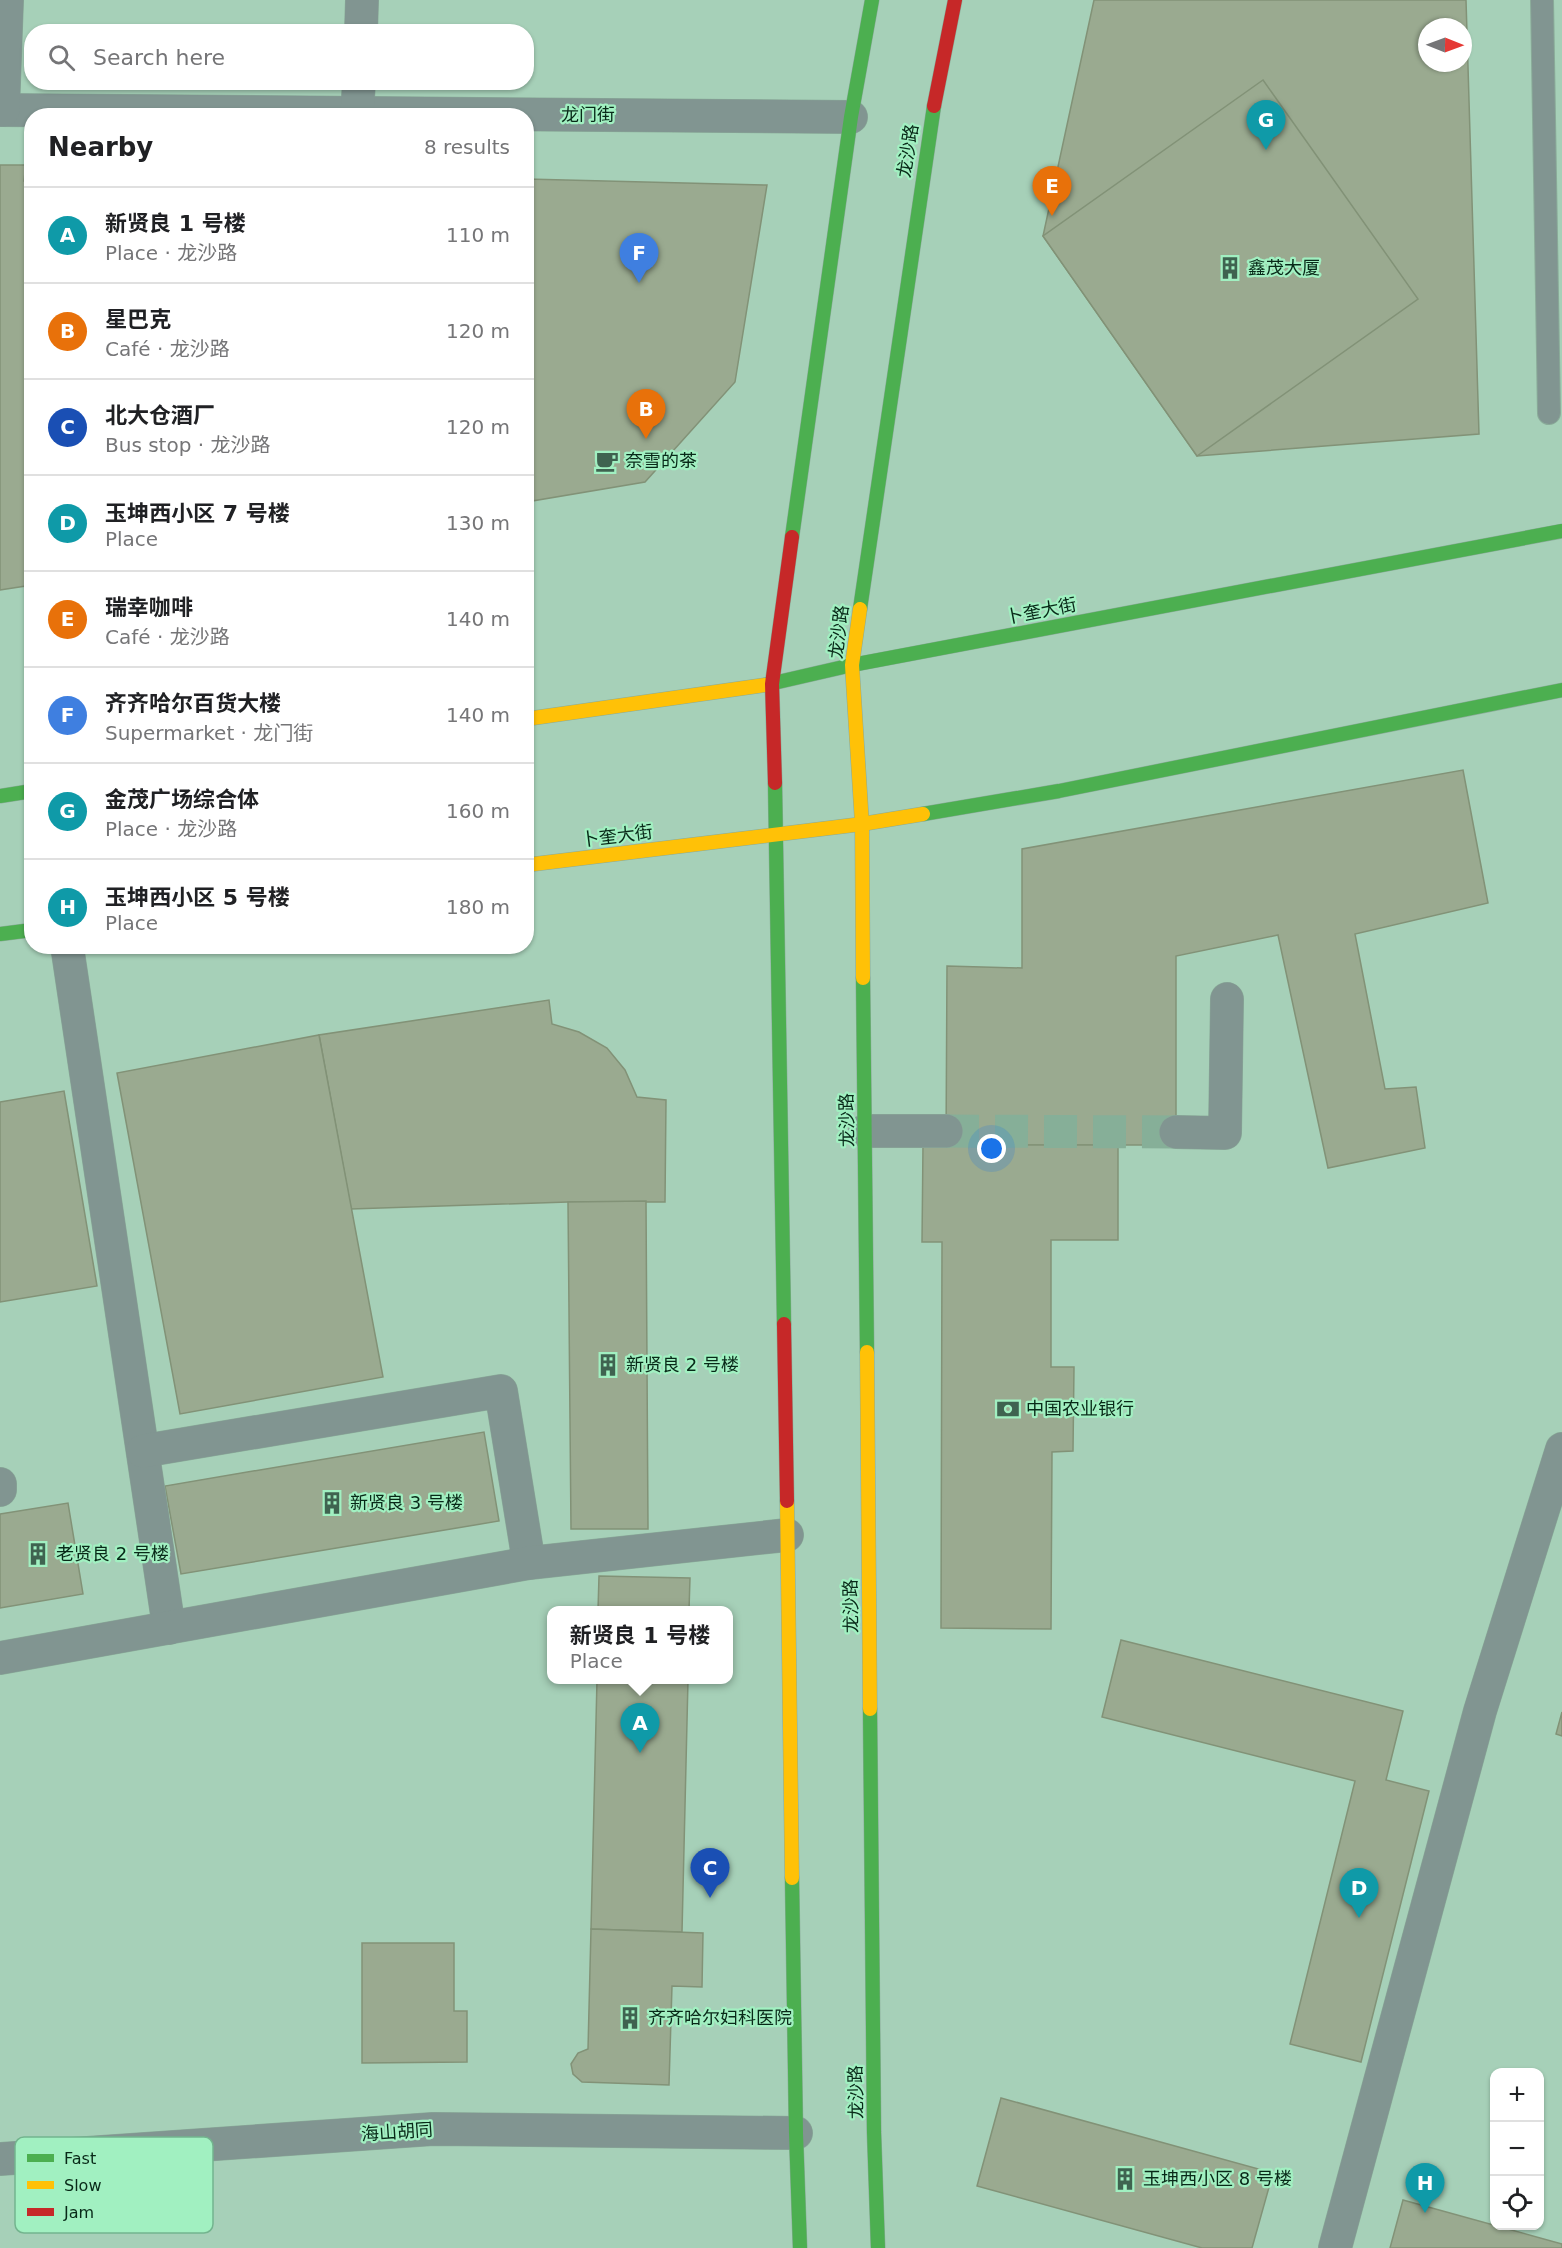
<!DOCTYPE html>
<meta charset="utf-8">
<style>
:root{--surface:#fff;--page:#f2f2f2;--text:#202124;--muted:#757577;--line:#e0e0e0;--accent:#3f6350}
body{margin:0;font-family:"DejaVu Sans","Noto Sans SC",sans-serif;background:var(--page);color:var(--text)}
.controls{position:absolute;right:18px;bottom:18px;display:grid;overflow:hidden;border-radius:12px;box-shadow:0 2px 4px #0004}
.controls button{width:54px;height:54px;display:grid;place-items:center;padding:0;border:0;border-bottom:2px solid var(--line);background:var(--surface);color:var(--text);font:30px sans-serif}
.compass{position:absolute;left:1418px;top:18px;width:54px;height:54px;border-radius:50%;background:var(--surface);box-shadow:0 2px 4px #0004;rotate:91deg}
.you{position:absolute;left:992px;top:1149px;width:21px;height:21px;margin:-15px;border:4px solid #fff;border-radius:50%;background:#1a73e8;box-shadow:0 0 0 9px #1a73e833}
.badge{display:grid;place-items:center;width:39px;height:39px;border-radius:50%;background:var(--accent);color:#fff;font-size:20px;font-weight:700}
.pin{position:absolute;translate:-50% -50px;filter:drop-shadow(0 2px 3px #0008)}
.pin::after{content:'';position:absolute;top:32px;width:21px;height:18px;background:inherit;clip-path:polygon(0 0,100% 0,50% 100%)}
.popup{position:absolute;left:547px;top:1606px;width:186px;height:78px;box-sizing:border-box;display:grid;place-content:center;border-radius:12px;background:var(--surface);filter:drop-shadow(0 2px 4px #0005);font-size:20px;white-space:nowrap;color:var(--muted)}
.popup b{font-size:22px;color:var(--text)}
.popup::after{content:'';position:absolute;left:50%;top:100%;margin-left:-12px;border:12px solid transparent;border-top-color:var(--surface)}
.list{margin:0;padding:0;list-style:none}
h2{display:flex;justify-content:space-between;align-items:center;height:78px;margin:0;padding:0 24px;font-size:26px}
h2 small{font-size:20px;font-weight:400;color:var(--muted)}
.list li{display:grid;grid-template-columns:39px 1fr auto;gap:18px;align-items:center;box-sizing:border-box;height:96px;padding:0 24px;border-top:2px solid var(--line)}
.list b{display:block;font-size:22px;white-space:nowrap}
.list p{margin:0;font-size:20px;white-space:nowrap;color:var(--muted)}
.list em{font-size:20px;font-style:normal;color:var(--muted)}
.icon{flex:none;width:33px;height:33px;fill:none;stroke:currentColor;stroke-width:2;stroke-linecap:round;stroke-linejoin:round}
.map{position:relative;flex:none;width:1562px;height:2248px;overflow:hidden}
.search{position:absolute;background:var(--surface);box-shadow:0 2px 4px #0004;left:24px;top:24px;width:510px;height:66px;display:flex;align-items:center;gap:15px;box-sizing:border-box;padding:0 21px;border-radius:24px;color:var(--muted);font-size:22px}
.panel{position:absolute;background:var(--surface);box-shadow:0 2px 4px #0004;left:24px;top:108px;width:510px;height:846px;border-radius:24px}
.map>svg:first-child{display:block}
</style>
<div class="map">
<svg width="1562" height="2248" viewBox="0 0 1562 2248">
<rect width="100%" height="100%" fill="#a6d0b8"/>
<g fill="#9aaa90" stroke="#829277" stroke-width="1.5" fill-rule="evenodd">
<path d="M1094 0H1466L1479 434 1197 456 1043 236ZM1427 27H1463V63H1427Z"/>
<polygon points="1263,80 1418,299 1197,456 1043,236"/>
<polygon points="0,165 26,165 24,181 32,180 32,585 0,590"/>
<polygon points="526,179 767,185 735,382 645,482 526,502"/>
<polygon points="1463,770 1488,903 1355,934 1385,1089 1416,1087 1425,1148 1328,1168 1278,935 1176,956 1176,1145 946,1145 947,966 1022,968 1022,849"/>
<polygon points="549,1000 552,1024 579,1032 607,1048 625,1070 637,1097 666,1100 665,1202 568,1202 351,1209 319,1035"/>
<polygon points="319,1035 383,1377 180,1414 117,1073"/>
<polygon points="64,1091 97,1286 0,1302 0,1102"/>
<polygon points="923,1145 1118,1145 1118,1240 1051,1240 1051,1367 1074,1367 1073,1451 1052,1452 1051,1629 941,1628 942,1242 922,1242"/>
<polygon points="646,1201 648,1529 571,1529 568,1202"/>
<polygon points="484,1432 499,1521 181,1574 165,1486"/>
<polygon points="68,1503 83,1594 0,1608 0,1514"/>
<polygon points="599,1576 690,1578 689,1610 598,1610"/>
<polygon points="1121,1640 1403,1711 1386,1780 1429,1791 1361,2062 1290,2044 1355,1781 1102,1717"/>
<polygon points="597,1680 688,1680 682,1932 591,1929"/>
<polygon points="1562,1712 1562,1736 1556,1734"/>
<polygon points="591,1929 703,1933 702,1987 672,1986 669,2085 582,2082 573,2074 571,2064 578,2053 588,2049"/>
<polygon points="362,1943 454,1943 454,2011 467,2011 467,2062 362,2063"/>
<polygon points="1001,2098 1273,2173 1252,2248 1202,2248 977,2186"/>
<polygon points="1403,2200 1562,2244 1562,2248 1390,2248"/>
</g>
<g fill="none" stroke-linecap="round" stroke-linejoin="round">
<polyline stroke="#86af98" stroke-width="33" stroke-dasharray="33 16" stroke-linecap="butt" points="946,1131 1176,1132"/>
<g stroke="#8aab99" stroke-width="24">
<polyline id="lane" points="1542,0 1549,413"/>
</g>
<g stroke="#8aab99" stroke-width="34">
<g id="street">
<polyline points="361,32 362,0"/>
<polyline points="0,110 851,117"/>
<polyline points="3,110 7,0"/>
<polyline points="357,113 359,82"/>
<polyline points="67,946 169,1628"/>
<polyline points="865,1131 946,1131"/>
<polyline points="1176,1132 1225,1133 1227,999"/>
<polyline points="143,1451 501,1391 529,1563"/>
<polyline points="0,1484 0,1490"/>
<polyline points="0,1658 529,1563 787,1535"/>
<polyline points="0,2159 433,2129 796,2133"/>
<polyline points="1335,2248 1480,1711 1562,1449"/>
</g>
</g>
<g stroke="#8aab99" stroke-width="15">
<g id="fast">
<polyline points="792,537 851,117 872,0"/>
<polyline points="860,609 934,106"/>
<polyline points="765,685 852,665 1562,531"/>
<polyline points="775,783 784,1324"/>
<polyline points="0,796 32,791"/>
<polyline points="923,814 1059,791 1562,690"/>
<polyline points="0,934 32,930"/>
<polyline points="863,978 867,1352"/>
<polyline points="870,1709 874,2132 878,2248"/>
<polyline points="792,1878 796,2133 800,2248"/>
</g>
</g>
<g stroke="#8aab99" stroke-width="15">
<g id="slow">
<polyline points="860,609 852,665 862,824 863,978"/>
<polyline points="526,719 765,685"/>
<polyline points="526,865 862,824 923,814"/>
<polyline points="867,1352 870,1709"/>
<polyline points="787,1501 792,1878"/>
</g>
</g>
<g stroke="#8aab99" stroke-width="15">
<g id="jam">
<polyline points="934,106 955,0"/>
<polyline points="775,783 772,684 792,537"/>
<polyline points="784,1324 787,1501"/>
</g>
</g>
<use href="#lane" stroke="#819591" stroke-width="22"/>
<use href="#street" stroke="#819591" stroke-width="33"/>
<use href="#fast" stroke="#4caf50" stroke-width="14"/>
<use href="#slow" stroke="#ffc107" stroke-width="14"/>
<use href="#jam" stroke="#c62828" stroke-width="14"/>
</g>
<defs>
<g id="building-bare" transform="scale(1.8)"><path d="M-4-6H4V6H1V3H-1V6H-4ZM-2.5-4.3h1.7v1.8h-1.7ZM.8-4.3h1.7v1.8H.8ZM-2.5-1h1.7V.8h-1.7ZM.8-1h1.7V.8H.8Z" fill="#3f6350" stroke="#a1f0c1" stroke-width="2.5" paint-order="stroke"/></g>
<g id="cafe-bare" transform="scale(1.8)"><path d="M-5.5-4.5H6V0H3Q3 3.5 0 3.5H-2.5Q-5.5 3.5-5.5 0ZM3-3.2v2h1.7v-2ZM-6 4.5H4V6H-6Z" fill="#3f6350" stroke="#a1f0c1" stroke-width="2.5" paint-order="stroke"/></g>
<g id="bank-bare" transform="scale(1.8)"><path d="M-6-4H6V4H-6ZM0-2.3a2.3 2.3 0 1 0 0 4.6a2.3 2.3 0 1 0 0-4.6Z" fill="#3f6350" stroke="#a1f0c1" stroke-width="2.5" paint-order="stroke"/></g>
</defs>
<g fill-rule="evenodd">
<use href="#building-bare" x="1230" y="268"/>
<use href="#cafe-bare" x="607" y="461"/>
<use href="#building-bare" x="608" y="1365"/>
<use href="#bank-bare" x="1008" y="1409"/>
<use href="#building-bare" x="332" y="1503"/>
<use href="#building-bare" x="38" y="1554"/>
<use href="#building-bare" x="630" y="2018"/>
<use href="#building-bare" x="1125" y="2179"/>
</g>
<g text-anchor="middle" stroke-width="4.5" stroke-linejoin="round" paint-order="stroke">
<g font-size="18" fill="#082918" stroke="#a1f0c1">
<text x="588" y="121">龙门街</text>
<text transform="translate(908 151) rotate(-81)" y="6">龙沙路</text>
<text transform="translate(1041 611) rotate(-11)" y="6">卜奎大街</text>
<text transform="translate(839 632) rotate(-83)" y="6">龙沙路</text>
<text transform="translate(617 836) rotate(-7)" y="6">卜奎大街</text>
<text transform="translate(847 1120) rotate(-91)" y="6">龙沙路</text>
<text transform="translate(851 1606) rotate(-91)" y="6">龙沙路</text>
<text transform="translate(856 2092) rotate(-91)" y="6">龙沙路</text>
<text transform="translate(397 2132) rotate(-4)" y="6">海山胡同</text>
</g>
<g font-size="18" fill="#082918" stroke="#a1f0c1" text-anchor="start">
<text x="1248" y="274">鑫茂大厦</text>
<text x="625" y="467">奈雪的茶</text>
<text x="626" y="1371">新贤良 2 号楼</text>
<text x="1026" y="1415">中国农业银行</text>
<text x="350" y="1509">新贤良 3 号楼</text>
<text x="56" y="1560">老贤良 2 号楼</text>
<text x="648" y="2024">齐齐哈尔妇科医院</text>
<text x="1143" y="2185">玉坤西小区 8 号楼</text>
</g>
</g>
<rect x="15" y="2137" width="198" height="96" rx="9" fill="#a1f0c1" stroke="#73b48e" stroke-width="1.5"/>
<rect x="27" y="2154" width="27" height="8" fill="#4caf50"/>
<rect x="27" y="2181" width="27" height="8" fill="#ffc107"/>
<rect x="27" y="2208" width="27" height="8" fill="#c62828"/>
<g font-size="16" fill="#082918">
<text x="64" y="2164">Fast</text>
<text x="64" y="2191">Slow</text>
<text x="64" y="2218">Jam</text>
</g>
</svg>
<div class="controls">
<button>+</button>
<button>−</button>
<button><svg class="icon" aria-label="locate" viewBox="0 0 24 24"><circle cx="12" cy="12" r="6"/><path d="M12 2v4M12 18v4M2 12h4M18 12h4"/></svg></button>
</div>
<svg class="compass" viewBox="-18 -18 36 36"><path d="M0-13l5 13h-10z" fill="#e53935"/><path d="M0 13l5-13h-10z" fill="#757577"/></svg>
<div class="you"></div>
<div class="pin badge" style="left:640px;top:1753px;background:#0f9aa8">A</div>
<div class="popup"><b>新贤良 1 号楼</b>Place</div>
<div class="pin badge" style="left:646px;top:439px;background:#e8710a">B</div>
<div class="pin badge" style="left:710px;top:1898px;background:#1a4fb4">C</div>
<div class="pin badge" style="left:1359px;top:1918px;background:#0f9aa8">D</div>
<div class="pin badge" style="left:1052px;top:216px;background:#e8710a">E</div>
<div class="pin badge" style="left:639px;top:283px;background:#3f7fe0">F</div>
<div class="pin badge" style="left:1266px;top:150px;background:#0f9aa8">G</div>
<div class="pin badge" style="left:1425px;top:2213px;background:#0f9aa8">H</div>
<div class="search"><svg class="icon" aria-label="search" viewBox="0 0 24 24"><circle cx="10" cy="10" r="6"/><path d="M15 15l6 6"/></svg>Search here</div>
<section class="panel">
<h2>Nearby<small>8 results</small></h2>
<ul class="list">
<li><span class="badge" style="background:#0f9aa8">A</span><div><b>新贤良 1 号楼</b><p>Place · 龙沙路</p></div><em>110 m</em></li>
<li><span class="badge" style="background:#e8710a">B</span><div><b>星巴克</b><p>Café · 龙沙路</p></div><em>120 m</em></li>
<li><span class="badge" style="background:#1a4fb4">C</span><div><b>北大仓酒厂</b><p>Bus stop · 龙沙路</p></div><em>120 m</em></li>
<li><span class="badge" style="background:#0f9aa8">D</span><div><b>玉坤西小区 7 号楼</b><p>Place</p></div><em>130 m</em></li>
<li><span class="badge" style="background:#e8710a">E</span><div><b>瑞幸咖啡</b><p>Café · 龙沙路</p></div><em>140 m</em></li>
<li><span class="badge" style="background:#3f7fe0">F</span><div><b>齐齐哈尔百货大楼</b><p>Supermarket · 龙门街</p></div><em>140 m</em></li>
<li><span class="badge" style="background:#0f9aa8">G</span><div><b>金茂广场综合体</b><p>Place · 龙沙路</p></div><em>160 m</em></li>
<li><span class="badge" style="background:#0f9aa8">H</span><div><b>玉坤西小区 5 号楼</b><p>Place</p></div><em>180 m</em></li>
</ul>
</section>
</div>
